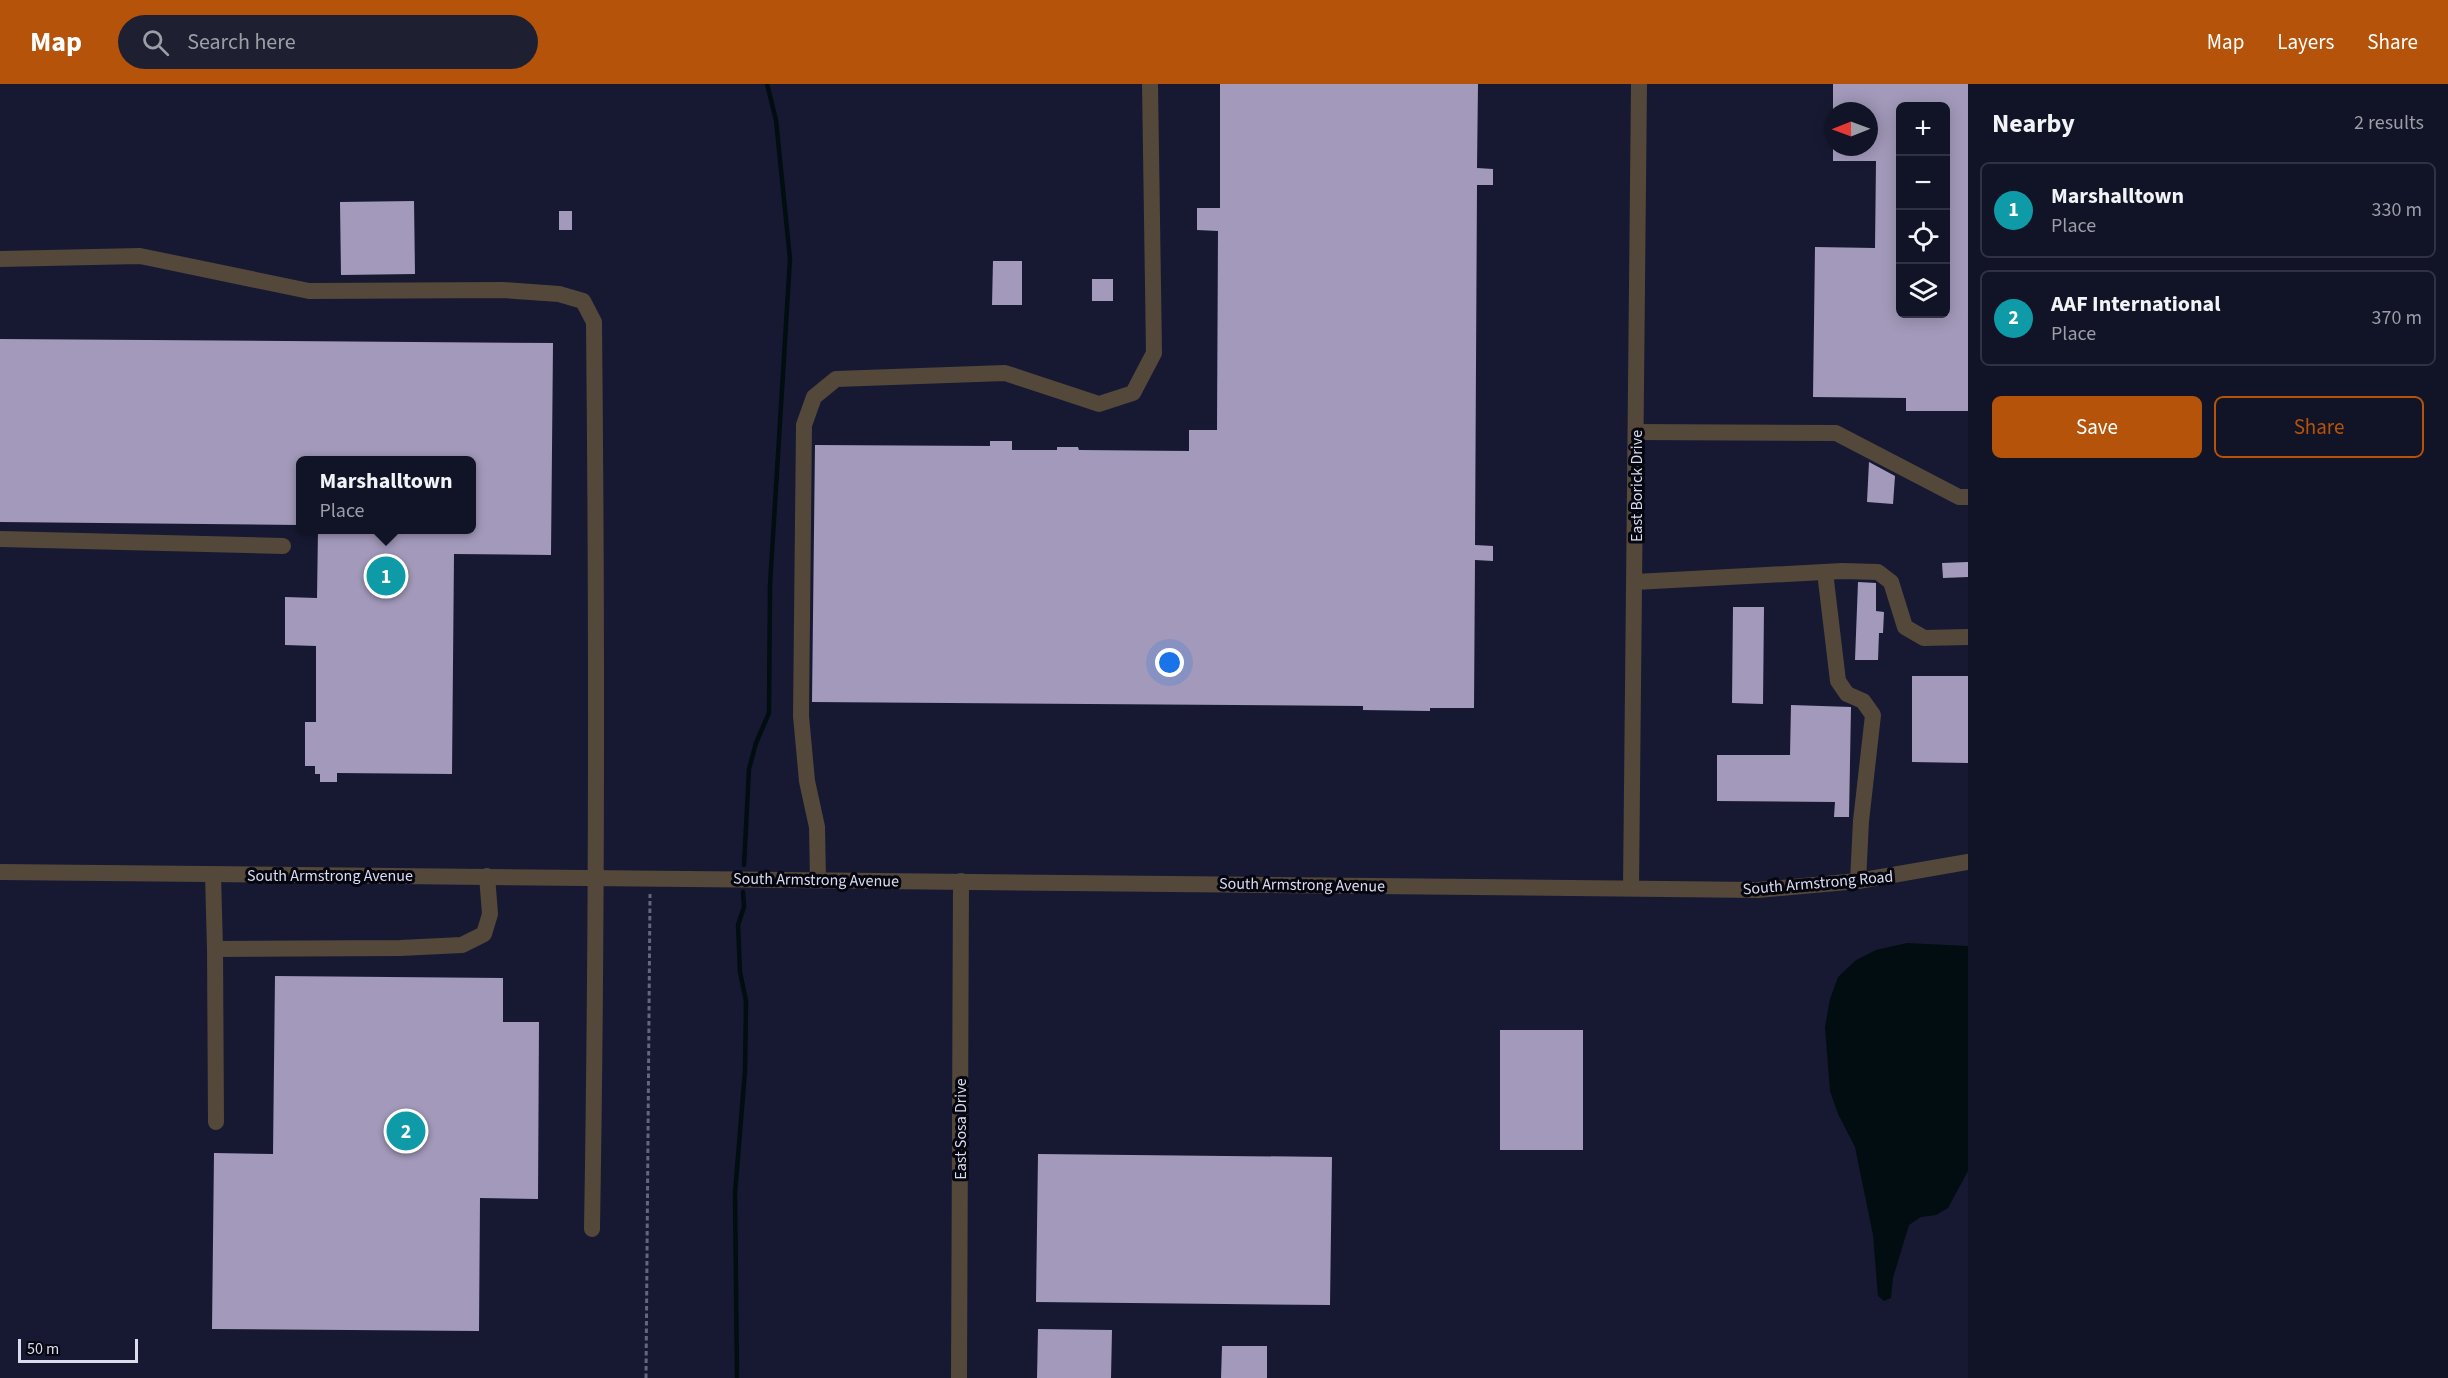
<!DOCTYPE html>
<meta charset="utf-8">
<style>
:root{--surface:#111326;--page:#1e2032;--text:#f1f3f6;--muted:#9c9ea7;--line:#303243;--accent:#b45309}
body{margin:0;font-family:"Source Sans 3",sans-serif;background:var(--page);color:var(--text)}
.controls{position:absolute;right:18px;top:18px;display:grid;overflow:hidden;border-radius:9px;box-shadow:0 3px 15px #0003}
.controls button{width:54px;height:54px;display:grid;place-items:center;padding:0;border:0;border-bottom:2px solid var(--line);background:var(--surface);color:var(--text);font:30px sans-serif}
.compass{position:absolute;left:1824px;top:18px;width:54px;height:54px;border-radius:50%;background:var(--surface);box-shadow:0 3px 15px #0003;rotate:269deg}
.scale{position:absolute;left:18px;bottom:15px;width:120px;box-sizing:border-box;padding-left:6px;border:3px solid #dbddef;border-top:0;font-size:16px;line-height:21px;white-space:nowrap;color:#dbddef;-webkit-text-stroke:4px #050610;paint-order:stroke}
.you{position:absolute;left:1170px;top:579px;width:21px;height:21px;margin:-15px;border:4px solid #fff;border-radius:50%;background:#1a73e8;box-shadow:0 0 0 9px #1a73e833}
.badge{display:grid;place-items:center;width:39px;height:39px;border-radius:50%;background:var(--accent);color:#fff;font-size:20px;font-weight:700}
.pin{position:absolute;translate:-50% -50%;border:3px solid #fff;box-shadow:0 2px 6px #0006}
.popup{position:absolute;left:296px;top:372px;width:180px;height:78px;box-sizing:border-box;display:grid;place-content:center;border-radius:9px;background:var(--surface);filter:drop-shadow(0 2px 4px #0005);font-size:20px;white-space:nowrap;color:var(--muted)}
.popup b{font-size:22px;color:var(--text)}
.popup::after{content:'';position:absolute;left:50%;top:100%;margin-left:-12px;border:12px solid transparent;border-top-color:var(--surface)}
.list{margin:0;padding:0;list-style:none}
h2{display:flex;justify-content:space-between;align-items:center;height:78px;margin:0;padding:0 24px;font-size:26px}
h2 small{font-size:20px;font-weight:400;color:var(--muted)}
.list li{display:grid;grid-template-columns:39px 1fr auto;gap:18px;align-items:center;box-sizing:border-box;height:96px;margin:0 12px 12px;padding:0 12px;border:2px solid var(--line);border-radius:9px}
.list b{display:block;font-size:22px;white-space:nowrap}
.list p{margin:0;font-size:20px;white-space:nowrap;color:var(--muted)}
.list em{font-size:20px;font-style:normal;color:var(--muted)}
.actions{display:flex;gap:12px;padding:18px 24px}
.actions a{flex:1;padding:14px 0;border:2px solid var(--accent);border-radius:9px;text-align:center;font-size:21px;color:var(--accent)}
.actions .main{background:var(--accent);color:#fff}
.icon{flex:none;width:33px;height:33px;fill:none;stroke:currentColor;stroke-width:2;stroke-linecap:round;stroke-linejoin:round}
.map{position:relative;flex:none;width:1968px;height:1294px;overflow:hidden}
header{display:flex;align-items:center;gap:36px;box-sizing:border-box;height:84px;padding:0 30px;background:var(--accent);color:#fff}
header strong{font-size:28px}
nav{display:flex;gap:33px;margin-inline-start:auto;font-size:21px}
.search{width:420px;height:54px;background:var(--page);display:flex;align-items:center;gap:15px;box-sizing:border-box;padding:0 21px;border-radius:33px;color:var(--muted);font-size:22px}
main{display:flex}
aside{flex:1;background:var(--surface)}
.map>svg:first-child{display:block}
</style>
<header>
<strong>Map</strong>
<div class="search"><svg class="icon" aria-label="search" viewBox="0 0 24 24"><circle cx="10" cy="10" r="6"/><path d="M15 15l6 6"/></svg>Search here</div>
<nav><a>Map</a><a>Layers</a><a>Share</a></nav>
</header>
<main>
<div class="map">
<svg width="1968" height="1294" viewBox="0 0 1968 1294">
<rect width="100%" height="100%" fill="#171932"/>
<polygon fill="#010d11" points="1907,859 1968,862 1968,1087 1948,1124 1936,1131 1921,1133 1909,1141 1893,1194 1891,1214 1884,1217 1878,1212 1873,1151 1855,1063 1838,1030 1830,1007 1825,943 1830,915 1838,893 1856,876 1876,866"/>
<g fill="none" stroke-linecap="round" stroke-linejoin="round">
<g stroke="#010d11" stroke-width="4.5">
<polyline points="744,781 749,685 756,659 769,629 770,501 790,175 776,36 767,0"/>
<polyline points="737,1294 735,1109 745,987 746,917 740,888 738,841 744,823 743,808"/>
</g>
</g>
<g fill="#a39abb" fill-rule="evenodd">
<polygon points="1220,0 1478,0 1477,84 1493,85 1493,101 1477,101 1475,461 1493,462 1493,477 1475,476 1474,624 1430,624 1430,627 1363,626 1363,622 812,618 815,361 990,362 990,357 1012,357 1012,366 1057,366 1057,363 1078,363 1079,366 1189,367 1189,346 1217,346 1218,147 1197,146 1197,124 1220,124"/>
<path d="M1833 0H1968V327H1906V314L1813 313 1815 163 1875 164 1876 77H1833V63H1869V27H1833ZM1900 22H1946V230H1900Z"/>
<polygon points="414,117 415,190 341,191 340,118"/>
<rect x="559" y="127" width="13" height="19"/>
<polygon points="993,177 1022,177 1022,221 992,221"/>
<rect x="1092" y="195" width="21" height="22"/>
<polygon points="0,255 553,259 551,471 454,470 452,690 337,689 337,698 320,698 320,690 315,690 315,682 305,682 305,638 316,638 316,562 285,561 285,513 317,514 318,446 471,446 471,376 300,376 300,441 0,438"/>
<polygon points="1869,378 1895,392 1893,420 1867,418"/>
<polygon points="1968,478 1968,493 1943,494 1942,479"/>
<polygon points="1858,498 1876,499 1876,527 1884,528 1883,549 1879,549 1878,576 1855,576"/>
<polygon points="1733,523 1764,523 1763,620 1732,619"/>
<polygon points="1912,592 1968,592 1968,679 1912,678"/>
<polygon points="1791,621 1851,623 1849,733 1834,733 1835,718 1717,717 1717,671 1790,671"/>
<polygon points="275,892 503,894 503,938 539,938 538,1115 480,1114 479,1247 212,1245 214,1069 273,1070"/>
<rect x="1500" y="946" width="83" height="120"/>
<polygon points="1038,1070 1332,1073 1330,1221 1036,1218"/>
<polygon points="1038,1245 1112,1246 1111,1294 1037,1294"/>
<polygon points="1222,1262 1267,1262 1267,1294 1221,1294"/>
</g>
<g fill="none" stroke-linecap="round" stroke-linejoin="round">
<polyline stroke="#64667c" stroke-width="3" stroke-dasharray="4.5 3" stroke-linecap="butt" points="646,1294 650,810"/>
<g stroke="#53483a" stroke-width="16">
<path d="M0 175 140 172 309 207 503 206 559 210 583 217 594 238C597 540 597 843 592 1145"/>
<polyline points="1636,348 1836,349 1959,413 1968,413"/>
<polyline points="0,455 283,462"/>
<polyline points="1825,488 1838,597 1847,610 1863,617 1873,631 1861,737 1858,797"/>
<polyline points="1635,498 1842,487 1878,488 1891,498 1905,543 1924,554 1968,553"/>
<polyline points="0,788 1758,806 1858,797 1968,778"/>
<polyline points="213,790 215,865 400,864 462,861 484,850 490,830 487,792"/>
<polyline points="818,796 817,743 807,697 801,632 804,341 814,313 836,295 1005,289 1099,320 1133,309 1154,269 1150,0"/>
<polyline points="1631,804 1639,0"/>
<polyline points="215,865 216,1038"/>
<polyline points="959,1294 961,797"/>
</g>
</g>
<g text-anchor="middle" stroke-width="6" stroke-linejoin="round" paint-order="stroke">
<g font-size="16" fill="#dbddef" stroke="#050610">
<text transform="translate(1636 402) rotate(-90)" y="6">East Borick Drive</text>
<text x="330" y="797">South Armstrong Avenue</text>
<text transform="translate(816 795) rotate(1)" y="6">South Armstrong Avenue</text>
<text transform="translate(1818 798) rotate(-5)" y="6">South Armstrong Road</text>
<text transform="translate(1302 800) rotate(1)" y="6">South Armstrong Avenue</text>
<text transform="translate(960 1045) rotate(-90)" y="6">East Sosa Drive</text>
</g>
</g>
</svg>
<div class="controls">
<button>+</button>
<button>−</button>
<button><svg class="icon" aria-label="locate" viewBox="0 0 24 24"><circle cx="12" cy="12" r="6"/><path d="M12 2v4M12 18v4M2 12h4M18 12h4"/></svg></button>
<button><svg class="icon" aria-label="layers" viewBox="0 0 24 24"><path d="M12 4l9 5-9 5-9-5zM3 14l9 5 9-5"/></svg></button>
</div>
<svg class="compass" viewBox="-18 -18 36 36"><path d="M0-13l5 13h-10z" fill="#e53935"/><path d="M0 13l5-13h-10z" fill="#9c9ea7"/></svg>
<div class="scale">50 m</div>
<div class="you"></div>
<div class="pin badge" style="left:386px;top:492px;background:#0f9aa8">1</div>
<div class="popup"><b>Marshalltown</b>Place</div>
<div class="pin badge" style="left:406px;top:1047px;background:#0f9aa8">2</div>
</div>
<aside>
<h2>Nearby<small>2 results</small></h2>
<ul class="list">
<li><span class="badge" style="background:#0f9aa8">1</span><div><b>Marshalltown</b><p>Place</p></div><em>330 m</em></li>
<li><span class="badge" style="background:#0f9aa8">2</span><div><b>AAF International</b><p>Place</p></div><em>370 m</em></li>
</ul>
<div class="actions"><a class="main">Save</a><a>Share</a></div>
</aside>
</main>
